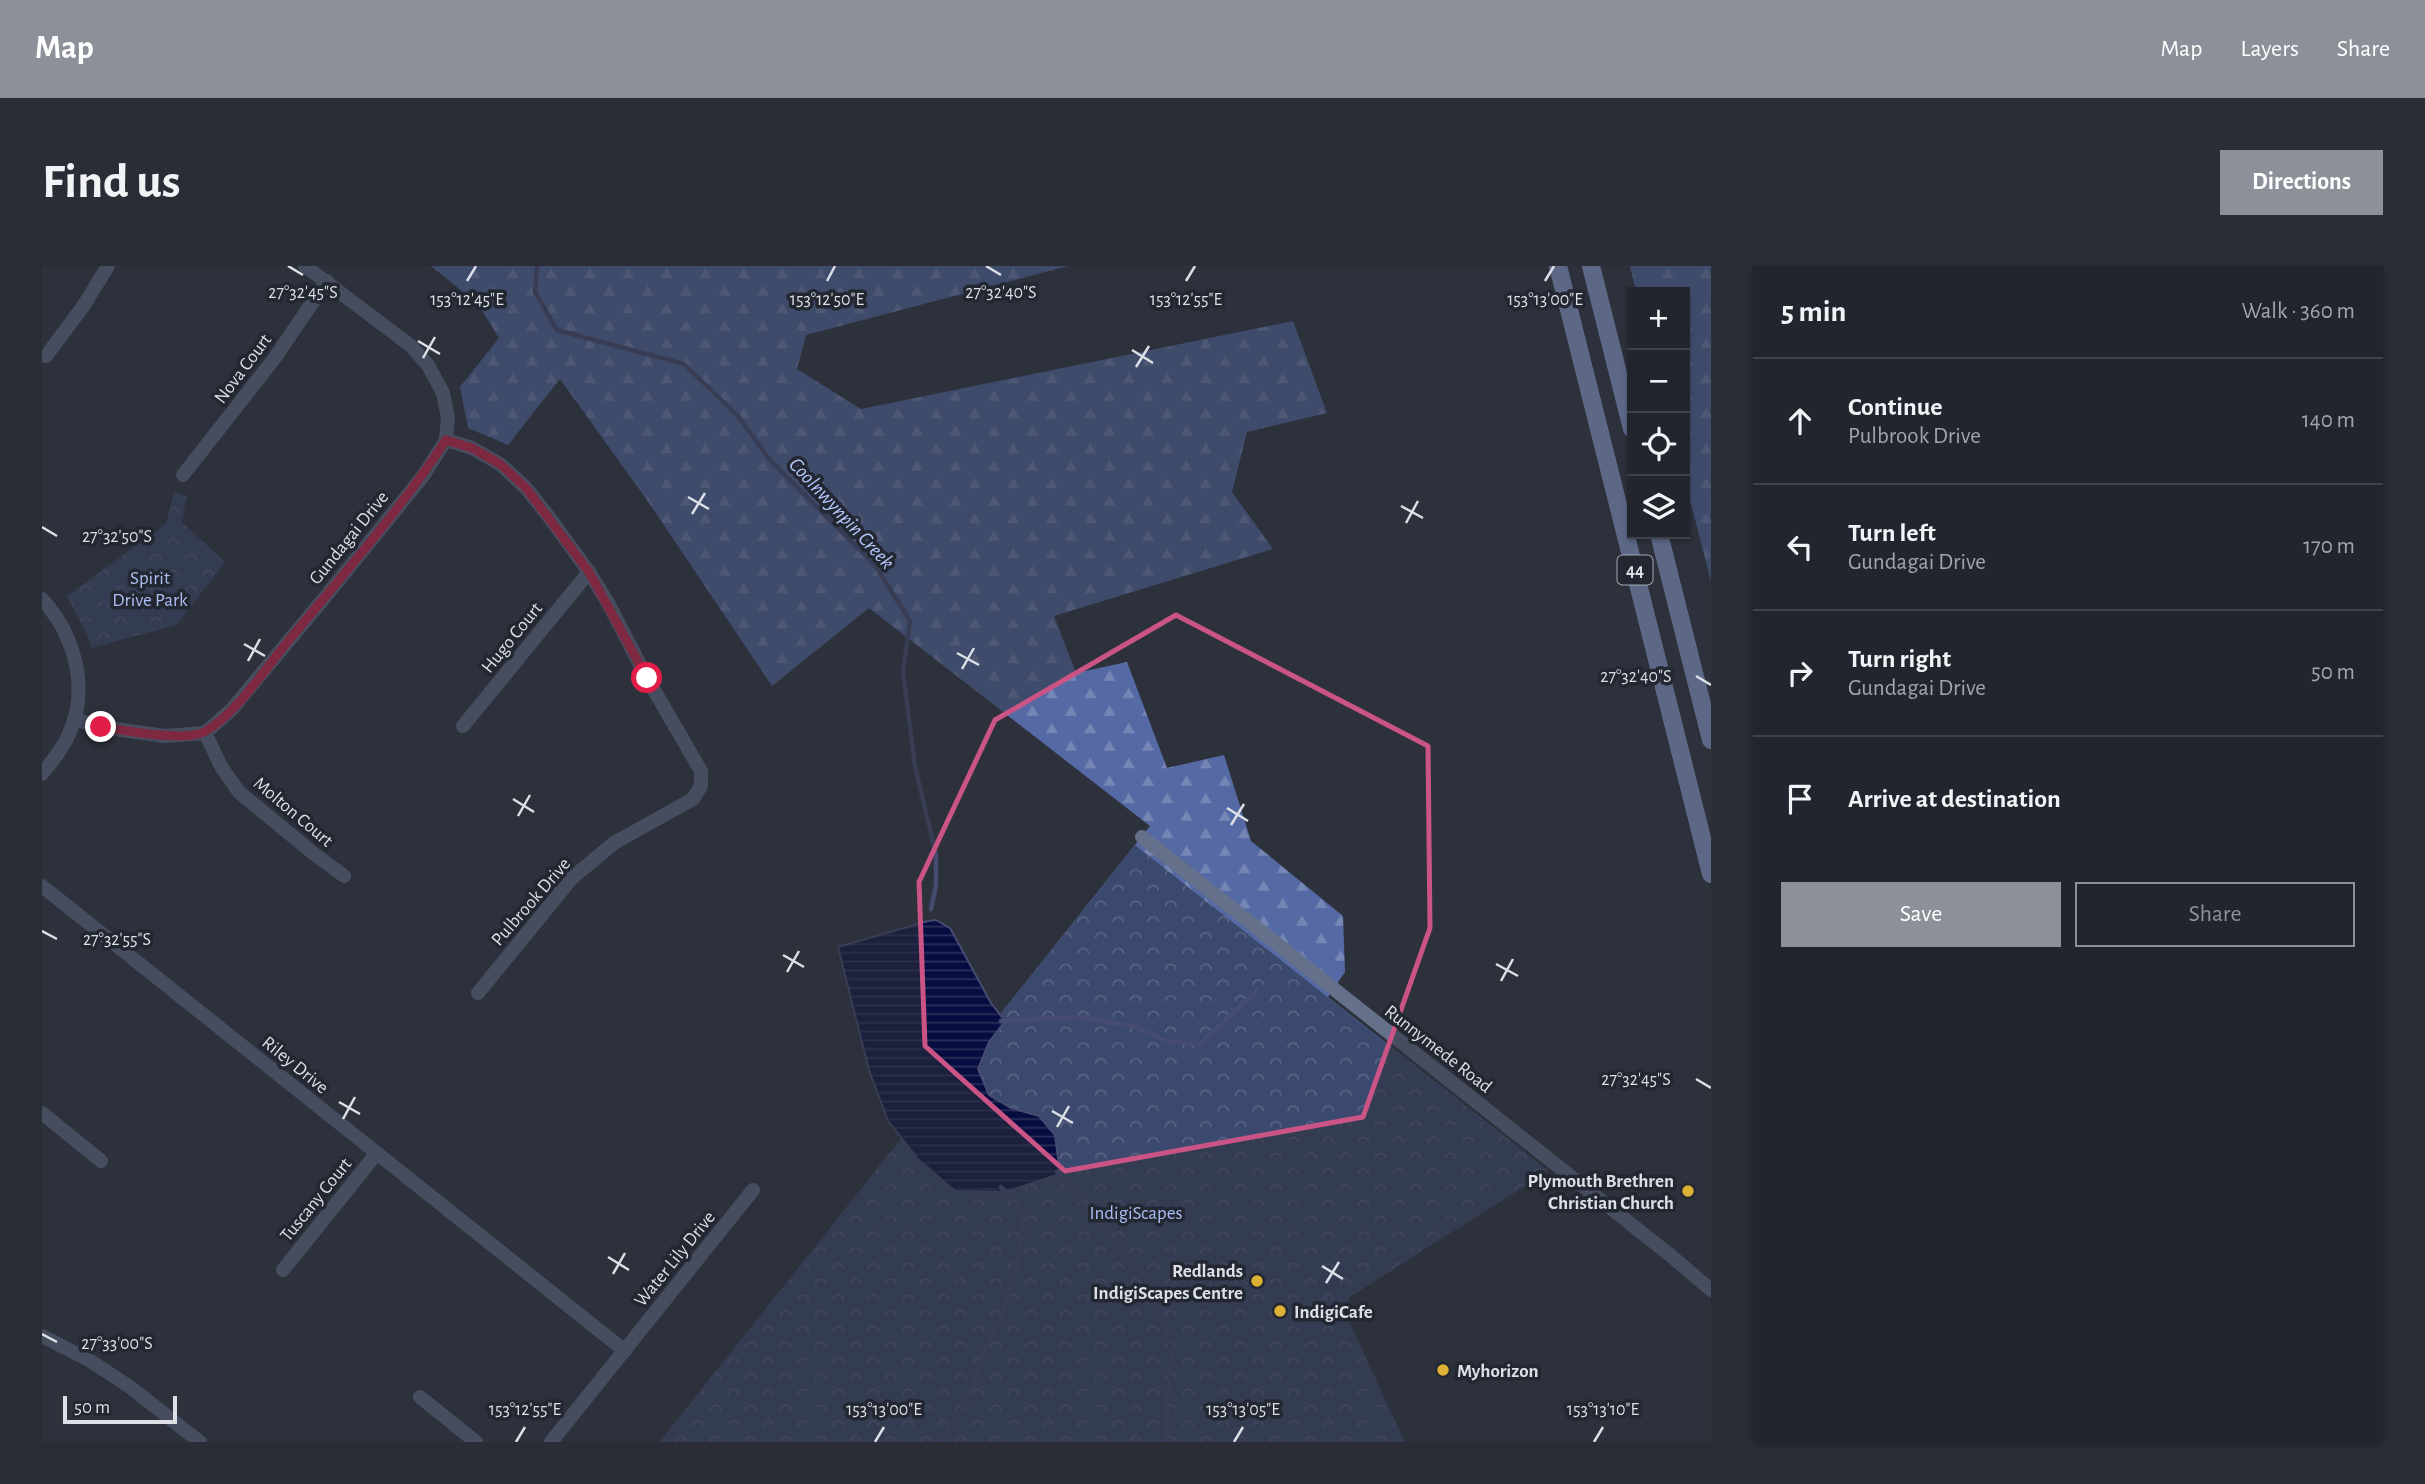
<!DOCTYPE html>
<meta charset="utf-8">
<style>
:root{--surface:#22252d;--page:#2a2d35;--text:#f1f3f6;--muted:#a2a5aa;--line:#3f4249;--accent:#8c9099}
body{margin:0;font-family:"Alegreya Sans",sans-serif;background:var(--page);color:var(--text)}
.controls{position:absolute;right:21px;top:21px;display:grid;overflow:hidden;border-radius:0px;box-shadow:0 2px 5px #0004}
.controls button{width:63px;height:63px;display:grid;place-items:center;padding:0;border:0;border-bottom:2px solid var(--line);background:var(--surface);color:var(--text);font:35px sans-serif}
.scale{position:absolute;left:21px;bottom:18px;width:114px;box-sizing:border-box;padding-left:7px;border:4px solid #dcdfe6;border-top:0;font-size:19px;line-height:24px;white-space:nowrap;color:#dcdfe6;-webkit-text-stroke:5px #232732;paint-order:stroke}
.stop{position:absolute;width:21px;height:21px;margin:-16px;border:5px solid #e11d48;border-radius:50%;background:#fff}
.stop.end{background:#e11d48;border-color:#fff;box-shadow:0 2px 7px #0008}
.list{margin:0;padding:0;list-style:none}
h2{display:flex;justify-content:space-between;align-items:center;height:91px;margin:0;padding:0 28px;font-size:30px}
h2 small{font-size:23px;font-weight:400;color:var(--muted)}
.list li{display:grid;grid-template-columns:46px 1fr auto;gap:21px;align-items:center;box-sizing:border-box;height:126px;padding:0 28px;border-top:2px solid var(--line)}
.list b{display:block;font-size:26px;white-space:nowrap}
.list p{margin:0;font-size:23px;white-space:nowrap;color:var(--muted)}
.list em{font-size:23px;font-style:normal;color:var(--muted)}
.actions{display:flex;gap:14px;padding:21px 28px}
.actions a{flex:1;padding:16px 0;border:2px solid var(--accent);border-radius:0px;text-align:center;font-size:24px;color:var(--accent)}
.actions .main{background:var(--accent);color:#fff}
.icon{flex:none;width:38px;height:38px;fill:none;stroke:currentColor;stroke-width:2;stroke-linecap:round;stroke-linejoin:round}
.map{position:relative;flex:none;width:1669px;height:1176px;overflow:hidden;border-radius:0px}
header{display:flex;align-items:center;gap:42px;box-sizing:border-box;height:98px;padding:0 35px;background:var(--accent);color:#fff}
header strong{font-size:33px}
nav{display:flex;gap:38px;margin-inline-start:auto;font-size:24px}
.intro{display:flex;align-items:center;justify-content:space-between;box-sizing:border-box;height:168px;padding:0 42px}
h1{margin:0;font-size:49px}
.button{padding:18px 32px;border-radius:0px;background:var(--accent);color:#fff;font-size:24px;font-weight:700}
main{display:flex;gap:42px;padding:0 42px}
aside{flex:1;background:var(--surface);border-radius:0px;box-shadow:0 2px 5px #0004}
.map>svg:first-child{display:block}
</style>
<header>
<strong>Map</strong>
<nav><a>Map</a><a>Layers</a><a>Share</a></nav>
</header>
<div class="intro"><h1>Find us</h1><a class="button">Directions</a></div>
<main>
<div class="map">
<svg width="1669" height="1176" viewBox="0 0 1669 1176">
<defs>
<pattern id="forest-firs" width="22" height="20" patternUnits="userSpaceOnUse" patternTransform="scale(1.75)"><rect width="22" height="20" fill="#556aa4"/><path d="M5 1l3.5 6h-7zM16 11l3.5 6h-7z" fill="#7586b5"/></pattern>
<pattern id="park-crowns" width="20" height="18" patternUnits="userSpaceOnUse" patternTransform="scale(1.75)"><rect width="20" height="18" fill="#3c496e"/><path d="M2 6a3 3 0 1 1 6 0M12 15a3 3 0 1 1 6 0" fill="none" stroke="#586383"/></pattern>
<pattern id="water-rules" width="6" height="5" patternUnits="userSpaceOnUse" patternTransform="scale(1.75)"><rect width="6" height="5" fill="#060c3f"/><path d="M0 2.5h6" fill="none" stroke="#2a2f5b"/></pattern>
</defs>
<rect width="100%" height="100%" fill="#2d313c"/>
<g fill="url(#forest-firs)">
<polygon points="389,0 1026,0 764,69 755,103 819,143 1251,55 1285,147 1205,166 1190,226 1231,283 1012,350 1034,407 1085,396 1125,502 1182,489 1209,575 1301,650 1303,706 1286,731 1506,905 1307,1031 1303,1047 1341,1130 618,1176 1108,560 827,342 730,420 607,237 518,113 466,179 426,162 418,121 457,72 436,38"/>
<polygon points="1588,0 1669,0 1669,316 1643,214 1643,26 1594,26"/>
</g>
<g fill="url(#park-crowns)">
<polygon points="132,226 145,230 140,256 183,296 135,359 49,382 45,369 25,330 124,258"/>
<polygon points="1093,579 1506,905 1307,1031 1303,1047 1363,1176 618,1176"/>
</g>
<polygon fill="url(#water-rules)" stroke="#464b71" stroke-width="2" points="886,655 894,654 908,662 949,737 963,755 947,776 936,803 947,829 969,842 997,850 1013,869 1018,908 963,926 913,925 877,894 846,855 827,804 796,681"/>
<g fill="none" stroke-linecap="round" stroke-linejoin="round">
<g stroke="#464b71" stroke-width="4.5">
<polyline points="495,0 493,26 515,64 642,98 696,150 728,194 833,299 868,355 861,406 873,500 894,589 894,619 889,643"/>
<polyline points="959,755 1038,751 1094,761 1125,775 1158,778 1215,724"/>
<polyline points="1015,906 1101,1009 1131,1081 1125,1135 1124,1176"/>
<polyline points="899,1176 926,1133 945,1079 960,1049 971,1012 980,972 980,946 959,921"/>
</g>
<g stroke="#65708a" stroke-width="14">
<polyline points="4,90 42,39 66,0"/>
<polyline points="404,174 430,182 458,198 484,222 507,251 547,306 566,337 605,412 659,505 659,520 651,533 572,577 530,612 436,727"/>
<polyline points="141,209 232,93 285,15"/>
<path d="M0 333C31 367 47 418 29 463 23 480 11 494 0 508"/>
<polyline points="32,453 59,461 123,470 163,467 190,443 284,330 381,210 404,174 406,152 401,127 386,99 369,80 263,0"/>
<polyline points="421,460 547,306"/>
<polyline points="163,467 180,502 197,526 271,587 302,610"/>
<polyline points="1100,571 1628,989 1669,1024"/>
<polyline points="0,620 583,1085"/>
<polyline points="0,847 59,895"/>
<polyline points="241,1004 335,887"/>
<polyline points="0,1070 47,1094 88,1121 158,1176"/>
<polyline points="378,1131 434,1176"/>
<polyline points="509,1176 711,924"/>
</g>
<g stroke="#98ace2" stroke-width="18">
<polyline points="1516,0 1669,608"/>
<polyline points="1549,0 1590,163"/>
<polyline points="1617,268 1669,474"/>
</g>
</g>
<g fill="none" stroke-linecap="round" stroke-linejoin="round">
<path stroke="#e11d48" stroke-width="9" d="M59 461C83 464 144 477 164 465 196 445 220 407 243 379 298 312 357 246 404 174L430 182 458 198 484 222 547 306 605 412"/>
</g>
<path d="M0 0H1669V1176H0ZM1134 349 1386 480 1388 662 1321 851 1023 905 883 780 877 616 953 454Z" fill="#2d313c" fill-opacity=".55" fill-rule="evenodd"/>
<path fill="none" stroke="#ca5485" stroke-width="5" stroke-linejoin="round" d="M1134 349 1386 480 1388 662 1321 851 1023 905 883 780 877 616 953 454Z"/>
<path fill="none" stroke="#dcdfe6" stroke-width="2.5" d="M246 0 261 9M944 0 959 9M425 15 434 0M785 15 793 0M1144 15 1153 0M1503 15 1512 0M376 75 398 88M1090 84 1111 97M381 92 393 71M1094 101 1107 80M646 231 667 243M1359 240 1381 252M650 248 663 227M1364 257 1376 235M0 261 15 270M202 378 223 390M915 387 937 399M206 395 218 373M920 403 932 382M1654 410 1669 419M471 533 492 546M1185 542 1206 555M476 550 488 529M1189 559 1202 538M0 665 15 673M741 689 762 701M1454 698 1476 710M745 706 757 685M1459 715 1471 693M1654 813 1669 822M297 836 318 848M1010 845 1031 857M301 853 313 831M1015 861 1027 840M566 991 587 1004M1280 1000 1301 1013M571 1008 583 987M1284 1017 1297 996M0 1068 15 1076M474 1176 483 1161M833 1176 842 1161M1192 1176 1201 1161M1552 1176 1561 1161"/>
<g fill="#ddb133" stroke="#232732" stroke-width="2.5">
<circle cx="1646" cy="925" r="7"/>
<circle cx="1215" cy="1015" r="7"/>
<circle cx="1238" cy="1045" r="7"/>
<circle cx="1401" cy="1104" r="7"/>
</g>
<g text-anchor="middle" stroke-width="7" stroke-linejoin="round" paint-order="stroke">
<rect fill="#232732" stroke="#a4a8b0" stroke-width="2" x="1575.5" y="289.5" width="35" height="29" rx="5"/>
<g font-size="18" font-weight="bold" fill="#dcdfe6">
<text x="1593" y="310">44</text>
</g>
<g font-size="19" fill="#dcdfe6" stroke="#232732">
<text transform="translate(200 102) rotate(-53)" y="7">Nova Court</text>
<text transform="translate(306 271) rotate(-51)" y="7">Gundagai Drive</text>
<text transform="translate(469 371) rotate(-51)" y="7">Hugo Court</text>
<text transform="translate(252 545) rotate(40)" y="7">Molton Court</text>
<text transform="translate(488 635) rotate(-49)" y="7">Pulbrook Drive</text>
<text transform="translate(1397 782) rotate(38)" y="7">Runnymede Road</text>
<text transform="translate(254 798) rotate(39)" y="7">Riley Drive</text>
<text transform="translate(273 933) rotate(-51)" y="7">Tuscany Court</text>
<text transform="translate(632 992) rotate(-51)" y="7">Water Lily Drive</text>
</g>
<g font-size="19" fill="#acbff2" stroke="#232732">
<text x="108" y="318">Spirit<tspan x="108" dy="22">Drive Park</tspan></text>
<text x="1094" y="953">IndigiScapes</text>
</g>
<g font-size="19" font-weight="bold" fill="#dcdfe6" stroke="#232732" text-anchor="end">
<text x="1632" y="921">Plymouth Brethren<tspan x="1632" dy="22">Christian Church</tspan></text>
<text x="1201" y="1011">Redlands<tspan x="1201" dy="22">IndigiScapes Centre</tspan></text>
<text x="1252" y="1052" text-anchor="start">IndigiCafe</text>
<text x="1415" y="1111" text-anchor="start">Myhorizon</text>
</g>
<g font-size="21" font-style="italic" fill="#b2c6f9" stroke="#232732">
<text transform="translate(800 247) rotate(47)" y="7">Coolnwynpin Creek</text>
</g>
</g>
<g font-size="18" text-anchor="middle" fill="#dcdfe6" stroke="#232732" stroke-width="7" stroke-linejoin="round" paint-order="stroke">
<text x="261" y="32">27°32'45"S</text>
<text x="959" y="32">27°32'40"S</text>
<text x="425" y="39">153°12'45"E</text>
<text x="785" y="39">153°12'50"E</text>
<text x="1144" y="39">153°12'55"E</text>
<text x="1503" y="39">153°13'00"E</text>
<text x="75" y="276">27°32'50"S</text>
<text x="1594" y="416">27°32'40"S</text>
<text x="75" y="679">27°32'55"S</text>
<text x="1594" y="819">27°32'45"S</text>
<text x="75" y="1083">27°33'00"S</text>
<text x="483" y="1149">153°12'55"E</text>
<text x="842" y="1149">153°13'00"E</text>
<text x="1201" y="1149">153°13'05"E</text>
<text x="1561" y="1149">153°13'10"E</text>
</g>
</svg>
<div class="controls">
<button>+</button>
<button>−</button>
<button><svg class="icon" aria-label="locate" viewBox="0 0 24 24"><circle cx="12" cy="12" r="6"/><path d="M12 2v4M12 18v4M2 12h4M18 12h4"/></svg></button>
<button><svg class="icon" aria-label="layers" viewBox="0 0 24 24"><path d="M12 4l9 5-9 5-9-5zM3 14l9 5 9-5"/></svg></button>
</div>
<div class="scale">50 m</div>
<div class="stop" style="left:605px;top:412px"></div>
<div class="stop end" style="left:59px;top:461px"></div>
</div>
<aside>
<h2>5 min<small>Walk · 360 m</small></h2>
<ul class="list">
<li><svg class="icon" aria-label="ahead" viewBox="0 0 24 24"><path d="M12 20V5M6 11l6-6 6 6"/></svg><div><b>Continue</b><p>Pulbrook Drive</p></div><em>140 m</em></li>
<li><svg class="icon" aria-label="left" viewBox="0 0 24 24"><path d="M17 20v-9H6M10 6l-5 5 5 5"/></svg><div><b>Turn left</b><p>Gundagai Drive</p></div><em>170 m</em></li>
<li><svg class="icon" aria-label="right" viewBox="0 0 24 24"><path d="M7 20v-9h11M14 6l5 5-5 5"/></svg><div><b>Turn right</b><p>Gundagai Drive</p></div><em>50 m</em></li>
<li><svg class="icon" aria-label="arrive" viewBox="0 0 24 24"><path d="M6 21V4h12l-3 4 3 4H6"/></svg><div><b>Arrive at destination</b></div></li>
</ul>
<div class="actions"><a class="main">Save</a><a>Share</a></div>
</aside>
</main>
